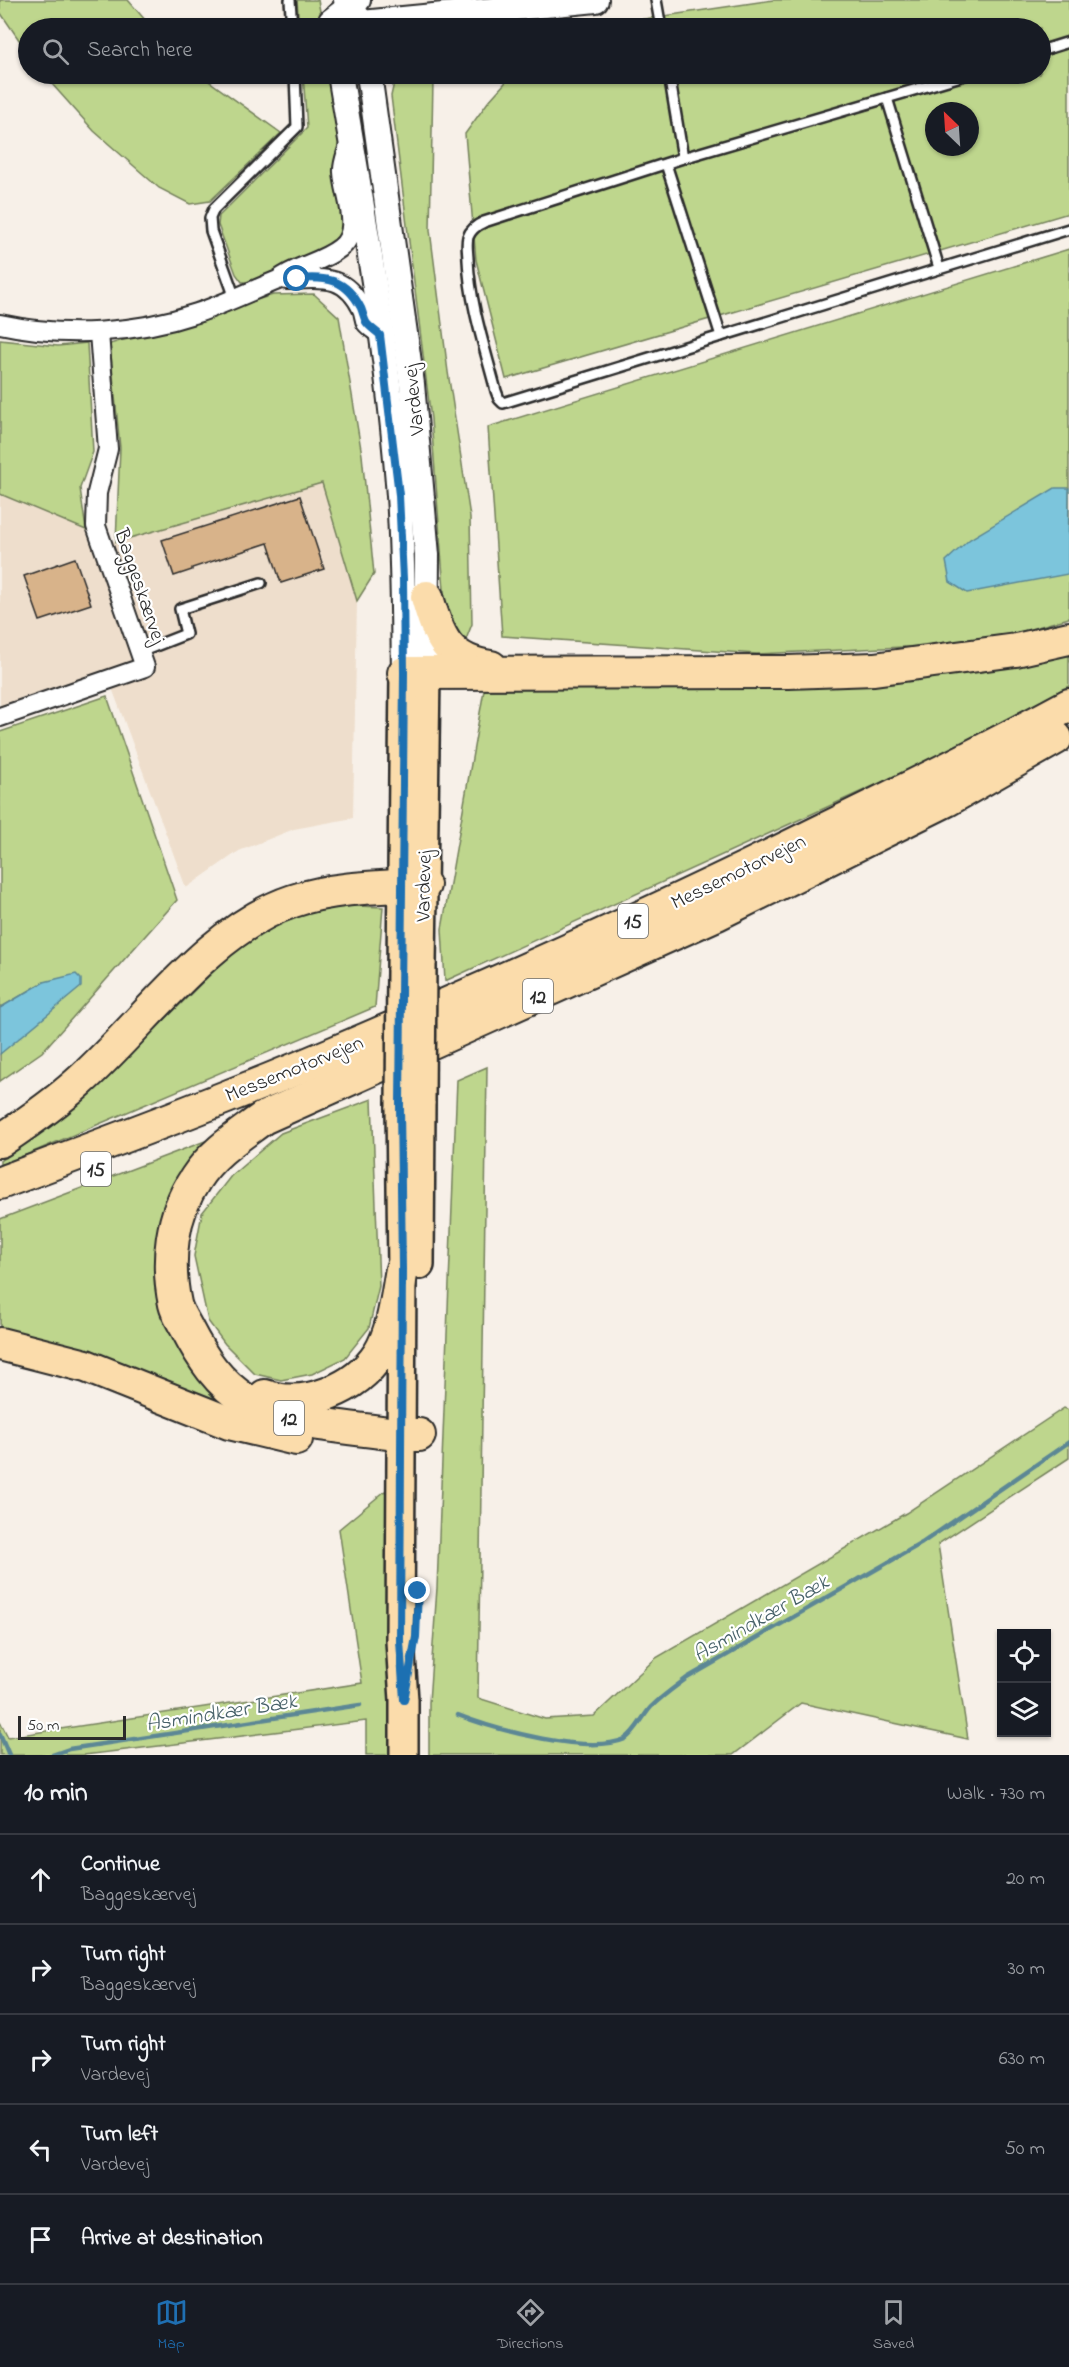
<!DOCTYPE html>
<meta charset="utf-8">
<style>
:root{--surface:#171b24;--page:#242831;--text:#f1f3f6;--muted:#9ea1a6;--line:#363941;--accent:#1f6fb2}
body{margin:0;font-family:"Indie Flower",sans-serif;background:var(--page);color:var(--text)}
.controls{position:absolute;right:18px;bottom:18px;display:grid;overflow:hidden;border-radius:0px;box-shadow:0 2px 4px #0004}
.controls button{width:54px;height:54px;display:grid;place-items:center;padding:0;border:0;border-bottom:2px solid var(--line);background:var(--surface);color:var(--text);font:30px sans-serif}
.compass{position:absolute;left:925px;top:102px;width:54px;height:54px;border-radius:50%;background:var(--surface);box-shadow:0 2px 4px #0004;rotate:335deg}
.scale{position:absolute;left:18px;bottom:15px;width:108px;box-sizing:border-box;padding-left:6px;border:3px solid #2b2b2b;border-top:0;font-size:16px;line-height:21px;white-space:nowrap;color:#2b2b2b;-webkit-text-stroke:4px #fff;paint-order:stroke}
.stop{position:absolute;width:18px;height:18px;margin:-14px;border:4px solid #1f6fb2;border-radius:50%;background:#fff}
.stop.end{background:#1f6fb2;border-color:#fff;box-shadow:0 2px 6px #0008}
.list{margin:0;padding:0;list-style:none}
h2{display:flex;justify-content:space-between;align-items:center;height:78px;margin:0;padding:0 24px;font-size:26px}
h2 small{font-size:20px;font-weight:400;color:var(--muted)}
.list li{display:grid;grid-template-columns:39px 1fr auto;gap:18px;align-items:center;box-sizing:border-box;height:90px;padding:0 24px;border-top:2px solid var(--line)}
.list b{display:block;font-size:22px;white-space:nowrap}
.list p{margin:0;font-size:20px;white-space:nowrap;color:var(--muted)}
.list em{font-size:20px;font-style:normal;color:var(--muted)}
.icon{flex:none;width:33px;height:33px;fill:none;stroke:currentColor;stroke-width:2;stroke-linecap:round;stroke-linejoin:round}
.map{position:relative;flex:none;width:1069px;height:1755px;overflow:hidden}
.search{position:absolute;background:var(--surface);box-shadow:0 2px 4px #0004;left:18px;right:18px;top:18px;height:66px;display:flex;align-items:center;gap:15px;box-sizing:border-box;padding:0 21px;border-radius:33px;color:var(--muted);font-size:22px}
.sheet{height:528px;background:var(--surface)}
nav{display:flex;justify-content:space-around;align-items:center;box-sizing:border-box;height:84px;border-top:2px solid var(--line);background:var(--surface);font-size:16px;color:var(--muted)}
nav a{display:grid;justify-items:center;gap:3px}
nav .on{color:var(--accent)}
.map>svg:first-child{display:block}
</style>
<div class="map">
<svg width="1069" height="1755" viewBox="0 0 1069 1755">
<rect width="100%" height="100%" fill="#f7f0e8"/>
<filter id="ink" filterUnits="userSpaceOnUse"><feTurbulence type="fractalNoise" baseFrequency=".0167" numOctaves="2"/><feDisplacementMap in="SourceGraphic" scale="12" xChannelSelector="R" yChannelSelector="G"/><feConvolveMatrix kernelMatrix="1 2 1 2 8 2 1 2 1" color-interpolation-filters="sRGB"/></filter>
<g filter="url(#ink)">
<polygon fill="#eedecc" points="322,483 357,601 353,818 294,829 239,851 186,888 112,688 0,728 0,494 116,542"/>
<g fill="#bed68d" stroke="#74805c" stroke-width="1.5" fill-rule="evenodd">
<polygon points="0,0 128,0 152,28 28,28 28,53 0,12"/>
<polygon points="297,0 318,0 323,28 299,28"/>
<path d="M773 0H1069V213L506 379 476 260 465 134 488 102 513 74H1040V28H583ZM934 111H970V147H934Z"/>
<polygon points="43,74 199,74 281,133 210,201 190,204 159,188 94,131"/>
<polygon points="303,74 330,74 339,128 346,216 341,237 325,254 249,282 242,282 236,274 218,225 219,216 307,128"/>
<polygon points="396,74 431,74 433,81 430,230 448,372 470,517 472,624 465,642 446,616 431,419 391,96"/>
<polygon points="1069,249 1069,618 1013,634 924,646 757,654 502,636 488,427"/>
<polygon points="314,294 339,317 362,455 374,574 357,601 322,483 116,542 120,448 110,344 273,295"/>
<polygon points="0,340 58,346 87,343 93,452 80,488 86,530 0,494"/>
<polygon points="1069,654 1069,686 937,757 445,981 442,929 484,690 853,685 1008,667"/>
<polygon points="107,696 177,900 42,1052 0,1081 0,1054 44,982 0,1008 0,732"/>
<polygon points="331,905 383,907 375,1007 0,1166 0,1161 88,1096 244,941 280,919"/>
<polygon points="487,1067 478,1698 545,1719 594,1716 656,1658 906,1513 1064,1408 1069,1410 1069,1458 938,1544 968,1739 801,1703 733,1755 429,1755 429,1702 437,1588 457,1080"/>
<polygon points="372,1099 379,1286 369,1328 345,1358 312,1374 281,1380 255,1374 225,1344 208,1321 194,1256 202,1213 231,1176 281,1133"/>
<polygon points="208,1140 176,1180 162,1220 155,1264 162,1310 267,1422 0,1337 0,1219"/>
<polygon points="391,1486 389,1755 366,1755 366,1721 84,1755 0,1755 0,1721 8,1737 362,1683 339,1529"/>
</g>
<g fill="#7bc5dc" stroke="#5b8795" stroke-width="1.5">
<polygon points="1055,488 1069,488 1068,574 967,593 950,582 946,561 970,539"/>
<polygon points="76,974 81,979 81,987 0,1054 0,1008 44,982"/>
</g>
<g fill="none" stroke-linecap="round" stroke-linejoin="round">
<g stroke="#5b8795" stroke-width="4.5">
<path d="M458 1715C496 1730 589 1755 625 1739 636 1732 642 1717 651 1707 662 1696 675 1687 687 1678L922 1543 1069 1442"/>
<polyline points="0,1734 9,1755"/>
<polyline points="52,1755 69,1749 360,1705"/>
</g>
</g>
<g fill="#d8b38a" stroke="#2b2b2b" stroke-width="1.5">
<polygon points="300,496 324,569 281,583 268,543 192,568 192,570 174,576 162,540"/>
<polygon points="75,558 91,604 40,621 24,576"/>
</g>
<g fill="none" stroke-linecap="round" stroke-linejoin="round">
<g stroke="#2b2b2b" stroke-width="14">
<g id="lane">
<polyline points="290,0 292,28"/>
<polyline points="656,0 661,28"/>
<polyline points="1040,51 1069,42"/>
<polyline points="669,74 683,158 968,74"/>
<polyline points="887,98 939,268"/>
<path d="M683 158 484 222C477 225 471 229 468 237 466 244 468 253 468 260 470 305 485 348 496 391L499 399 503 403 1069 229"/>
<polyline points="666,164 721,336"/>
<polyline points="235,298 211,231 210,218 214,209 297,127 295,74"/>
<polyline points="140,652 186,634 180,609 261,583"/>
</g>
</g>
<g stroke="#2b2b2b" stroke-width="22">
<g id="street">
<path d="M286 280C320 279 344 272 362 309 364 313 364 319 366 323 369 327 376 331 380 335"/>
<path d="M0 324C64 338 134 334 197 313 224 304 251 291 278 280 297 265 321 263 340 248 363 231 344 195 343 172 342 164 347 153 349 145"/>
<polyline points="0,717 145,667 96,526 97,493 108,449 99,333"/>
</g>
</g>
<g stroke="#2b2b2b" stroke-width="28">
<g id="secondary">
<polyline points="346,0 362,23 596,0"/>
<polyline points="331,21 358,0"/>
<path d="M340 74C363 213 389 355 399 496 403 555 403 614 404 673"/>
<polyline points="369,74 412,384 427,555 426,673"/>
</g>
</g>
<g stroke="#2b2b2b" stroke-width="32">
<g id="primary">
<polyline points="422,965 426,673"/>
<polyline points="401,970 404,673"/>
<polyline points="400,1106 402,1269 400,1641 404,1700 404,1755"/>
<polyline points="420,1265 421,1102"/>
</g>
</g>
<g stroke="#2b2b2b" stroke-width="36">
<g id="highway">
<path d="M427 597C438 636 447 661 491 667"/>
<polyline points="404,673 788,672 874,669 1016,650 1069,638"/>
<path d="M0 1141C27 1123 56 1103 80 1081 145 1023 209 929 293 901 334 887 380 887 424 885"/>
<path d="M0 1183C110 1142 221 1101 329 1055 494 985 657 912 817 833 902 792 986 750 1069 705"/>
<polyline points="0,1344 86,1366 229,1423 296,1439"/>
<path d="M265 1396C305 1410 356 1389 379 1354 394 1330 397 1296 402 1269"/>
<path d="M419 1435H401C355 1427 286 1426 247 1401 218 1383 202 1358 187 1329 183 1321 177 1313 175 1304 166 1262 171 1215 196 1178 213 1152 239 1136 263 1118L717 914 947 800 1056 738"/>
</g>
</g>
<use href="#lane" stroke="#fff" stroke-width="9"/>
<use href="#street" stroke="#fff" stroke-width="18"/>
<use href="#secondary" stroke="#fff" stroke-width="24"/>
<use href="#primary" stroke="#fbdcab" stroke-width="27"/>
<use href="#highway" stroke="#fbdcab" stroke-width="32"/>
<g stroke="#2b2b2b" stroke-width="32" stroke-linecap="butt">
<g id="primary-bridge">
<polyline points="421,1102 422,965"/>
<polyline points="400,1106 401,970"/>
</g>
</g>
<use href="#primary-bridge" stroke="#fbdcab" stroke-width="27"/>
</g>
</g>
<g fill="none" stroke-linecap="round" stroke-linejoin="round" filter="url(#ink)">
<path stroke="#1f6fb2" stroke-width="8" d="M297 279C327 276 346 279 361 308 363 313 364 318 366 322 369 327 376 331 380 335L399 495 403 579 404 673 400 1106 402 1269 400 1641 404 1700 416 1637 418 1591"/>
</g>
<g text-anchor="middle" stroke-width="4.5" stroke-linejoin="round" paint-order="stroke">
<g fill="#fff" stroke="#6b6b6b" stroke-width="1.5">
<rect x="618" y="904" width="30" height="34" rx="4.5"/>
<rect x="523" y="979" width="30" height="34" rx="4.5"/>
<rect x="81" y="1152" width="30" height="34" rx="4.5"/>
<rect x="274" y="1401" width="30" height="34" rx="4.5"/>
</g>
<g font-size="20" font-weight="bold" fill="#2b2b2b">
<text x="633" y="928">15</text>
<text x="538" y="1003">12</text>
<text x="96" y="1176">15</text>
<text x="289" y="1425">12</text>
</g>
<g font-size="21" fill="#2b2b2b" stroke="#fff">
<text transform="translate(413 400) rotate(-96)" y="7">Vardevej</text>
<text transform="translate(141 586) rotate(71)" y="7">Baggeskærvej</text>
<text transform="translate(738 871) rotate(-26)" y="7">Messemotorvejen</text>
<text transform="translate(423 886) rotate(-89)" y="7">Vardevej</text>
<text transform="translate(294 1068) rotate(-22)" y="7">Messemotorvejen</text>
</g>
<g font-size="22" font-style="italic" fill="#476169" stroke="#fff">
<text transform="translate(760 1617) rotate(-30)" y="8">Asmindkær Bæk</text>
<text transform="translate(221 1711) rotate(-9)" y="8">Asmindkær Bæk</text>
</g>
</g>
</svg>
<div class="controls">
<button><svg class="icon" aria-label="locate" viewBox="0 0 24 24"><circle cx="12" cy="12" r="6"/><path d="M12 2v4M12 18v4M2 12h4M18 12h4"/></svg></button>
<button><svg class="icon" aria-label="layers" viewBox="0 0 24 24"><path d="M12 4l9 5-9 5-9-5zM3 14l9 5 9-5"/></svg></button>
</div>
<svg class="compass" viewBox="-18 -18 36 36"><path d="M0-13l5 13h-10z" fill="#e53935"/><path d="M0 13l5-13h-10z" fill="#9ea1a6"/></svg>
<div class="scale">50 m</div>
<div class="stop" style="left:297px;top:279px"></div>
<div class="stop end" style="left:418px;top:1591px"></div>
<div class="search"><svg class="icon" aria-label="search" viewBox="0 0 24 24"><circle cx="10" cy="10" r="6"/><path d="M15 15l6 6"/></svg>Search here</div>
</div>
<section class="sheet">
<h2>10 min<small>Walk · 730 m</small></h2>
<ul class="list">
<li><svg class="icon" aria-label="ahead" viewBox="0 0 24 24"><path d="M12 20V5M6 11l6-6 6 6"/></svg><div><b>Continue</b><p>Baggeskærvej</p></div><em>20 m</em></li>
<li><svg class="icon" aria-label="right" viewBox="0 0 24 24"><path d="M7 20v-9h11M14 6l5 5-5 5"/></svg><div><b>Turn right</b><p>Baggeskærvej</p></div><em>30 m</em></li>
<li><svg class="icon" aria-label="right" viewBox="0 0 24 24"><path d="M7 20v-9h11M14 6l5 5-5 5"/></svg><div><b>Turn right</b><p>Vardevej</p></div><em>630 m</em></li>
<li><svg class="icon" aria-label="left" viewBox="0 0 24 24"><path d="M17 20v-9H6M10 6l-5 5 5 5"/></svg><div><b>Turn left</b><p>Vardevej</p></div><em>50 m</em></li>
<li><svg class="icon" aria-label="arrive" viewBox="0 0 24 24"><path d="M6 21V4h12l-3 4 3 4H6"/></svg><div><b>Arrive at destination</b></div></li>
</ul>
</section>
<nav>
<a class="on"><svg class="icon" aria-label="map" viewBox="0 0 24 24"><path d="M3 6l6-2 6 2 6-2v14l-6 2-6-2-6 2zM9 4v14M15 6v14"/></svg>Map</a>
<a><svg class="icon" aria-label="directions" viewBox="0 0 24 24"><path d="M12 3l9 9-9 9-9-9zM9 14v-3h6M13 9l2 2-2 2"/></svg>Directions</a>
<a><svg class="icon" aria-label="saved" viewBox="0 0 24 24"><path d="M7 4h10v16l-5-4-5 4z"/></svg>Saved</a>
</nav>
